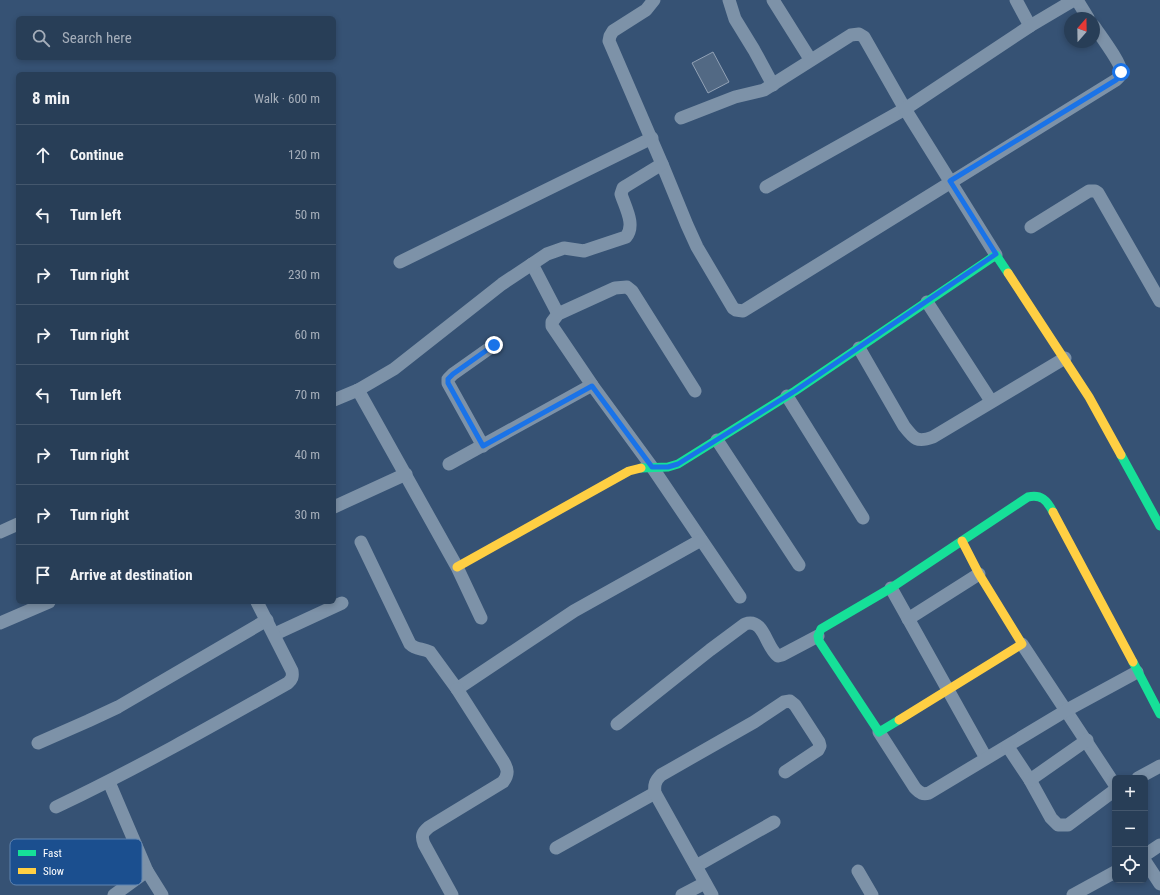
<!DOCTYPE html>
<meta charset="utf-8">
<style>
:root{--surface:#283e57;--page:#344961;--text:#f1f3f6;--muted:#a5aeba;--line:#44576d}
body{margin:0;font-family:"Roboto Condensed",sans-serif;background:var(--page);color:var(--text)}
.controls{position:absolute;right:12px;bottom:12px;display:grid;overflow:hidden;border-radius:6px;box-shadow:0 2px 6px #0003}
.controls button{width:36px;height:36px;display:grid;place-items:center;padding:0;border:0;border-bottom:1px solid var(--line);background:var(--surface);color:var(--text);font:20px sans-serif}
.compass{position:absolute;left:1064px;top:12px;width:36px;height:36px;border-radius:50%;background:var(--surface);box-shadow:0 2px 6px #0003;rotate:20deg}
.stop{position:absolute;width:12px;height:12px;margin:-9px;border:3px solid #1a73e8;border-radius:50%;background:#fff}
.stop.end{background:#1a73e8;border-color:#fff;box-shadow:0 1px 4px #0008}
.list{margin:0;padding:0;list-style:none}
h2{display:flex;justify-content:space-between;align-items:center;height:52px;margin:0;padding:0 16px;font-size:17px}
h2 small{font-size:13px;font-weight:400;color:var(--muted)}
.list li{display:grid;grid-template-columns:26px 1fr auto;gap:12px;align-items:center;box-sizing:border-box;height:60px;padding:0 16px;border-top:1px solid var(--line)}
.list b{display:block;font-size:15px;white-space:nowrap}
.list em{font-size:13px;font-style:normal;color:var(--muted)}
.icon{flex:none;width:22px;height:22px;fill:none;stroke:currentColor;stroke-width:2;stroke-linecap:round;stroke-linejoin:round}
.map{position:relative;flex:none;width:1160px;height:895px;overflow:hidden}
.search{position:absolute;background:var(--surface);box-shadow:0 2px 6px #0003;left:16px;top:16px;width:320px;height:44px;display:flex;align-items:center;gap:10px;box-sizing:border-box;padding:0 14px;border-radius:6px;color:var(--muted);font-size:15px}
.panel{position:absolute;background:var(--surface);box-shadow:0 2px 6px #0003;left:16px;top:72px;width:320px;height:532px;border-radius:6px}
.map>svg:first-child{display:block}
</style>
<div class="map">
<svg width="1160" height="895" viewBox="0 0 1160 895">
<rect width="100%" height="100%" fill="#365274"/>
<polygon fill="#526984" stroke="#92a2b6" points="713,52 729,82 708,93 692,63"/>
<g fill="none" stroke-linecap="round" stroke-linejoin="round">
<g stroke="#7d92a8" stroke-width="13">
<polyline points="729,0 735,19 754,50 773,85"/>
<polyline points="773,0 810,59"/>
<polyline points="1016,0 1030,26"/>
<polyline points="1077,0 1088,18"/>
<polyline points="681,118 735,97 764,90 851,35 859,34 864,37 905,109 766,187"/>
<path d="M662 164 687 225 697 247 733 308 736 310 743 311 1116 80C1118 78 1121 76 1121 72 1122 64 1100 35 1094 26"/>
<polyline points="1031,227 1089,191 1095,191 1098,193 1160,301"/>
<polyline points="996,255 905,109 1030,26 1074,0"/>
<polyline points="400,262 652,138"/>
<polyline points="532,264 558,314"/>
<polyline points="927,302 991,401"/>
<path d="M859 348 904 426C914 439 917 443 933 437L1065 358"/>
<polyline points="358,390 457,567 481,618"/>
<polyline points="695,391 632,291 627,287 615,288 558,314 552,322 552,326 592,385 652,467 740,597"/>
<polyline points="787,396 863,518"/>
<path d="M334 400 358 390 394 369 502 284 547 254 564 248 584 251 626 237C636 225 625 207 621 194L623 188 626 186 662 164 609 41 610 36 613 31 646 10 654 0"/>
<polyline points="717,440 799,565"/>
<polyline points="483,446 448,383 448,379 453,374 494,345"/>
<polyline points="449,464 592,385"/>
<polyline points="334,507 406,474"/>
<polyline points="0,532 18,524"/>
<path d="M361 542 410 644C416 650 423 648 430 652L457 689 574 611 701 540"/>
<polyline points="891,588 986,758"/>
<polyline points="908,619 979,574"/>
<polyline points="0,623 49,602"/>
<polyline points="275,634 342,603"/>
<polyline points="1022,644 1115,785"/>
<path d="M617 724 710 650 745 624C764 617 766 648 778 656L782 655 818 636"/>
<path d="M879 732 915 788C920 793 923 795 929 793L1067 710 1137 672"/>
<polyline points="38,743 88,721 118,707 267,620"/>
<polyline points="1008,747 1030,780 1051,818 1058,825 1068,825 1115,790"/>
<polyline points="1138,778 1160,766"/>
<polyline points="1030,780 1087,740"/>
<polyline points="109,782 147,871 162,895"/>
<path d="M56 807C136 769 212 726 288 683 292 679 293 677 292 671L257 602"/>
<polyline points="556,848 655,793"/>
<polyline points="1145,855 1160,845"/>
<polyline points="1145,861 1160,884"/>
<polyline points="696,866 774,822"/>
<polyline points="858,871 872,895"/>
<polyline points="114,895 147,871"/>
<path d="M452 895 424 844C421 836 422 833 429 827L503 782C509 774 508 769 503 761L457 689"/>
<polyline points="682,895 705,883"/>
<path d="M712 895 655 793C654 785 655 781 661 775L754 722 784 702 790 701 795 705 819 742 820 746 818 750 785 772"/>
<polyline points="1073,895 1115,872"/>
</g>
<g stroke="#16e098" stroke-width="9">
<polyline points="1121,455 1160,526"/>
<polyline points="641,468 668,467 678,464 795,391 996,255 1008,273"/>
<polyline points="1133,662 1160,714"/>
<path d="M899 720 879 732 819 641 818 636 821 629 891 588 1028 497C1041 494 1047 500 1053 512"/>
</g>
<g stroke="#ffcf43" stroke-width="9">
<polyline points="1008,273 1089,397 1121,455"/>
<polyline points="1053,512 1133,662"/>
<polyline points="457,567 629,471 641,468"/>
<polyline points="899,720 1022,644 979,574 962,541"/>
</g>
</g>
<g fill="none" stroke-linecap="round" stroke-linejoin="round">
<polyline stroke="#1a73e8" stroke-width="5" points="494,345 453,374 448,379 448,383 483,446 592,386 652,467 668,467 678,464 795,391 996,254 950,181 1116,80 1120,77 1121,72"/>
</g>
<rect x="10" y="839" width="132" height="46" rx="6" fill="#1b4f8f" stroke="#5f84b1" stroke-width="1"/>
<rect x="18" y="850" width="18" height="6" fill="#16e098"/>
<rect x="18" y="868" width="18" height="6" fill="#ffcf43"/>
<g font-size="11" fill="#fff">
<text x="43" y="857">Fast</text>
<text x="43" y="875">Slow</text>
</g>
</svg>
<div class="controls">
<button>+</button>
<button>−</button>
<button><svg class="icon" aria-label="locate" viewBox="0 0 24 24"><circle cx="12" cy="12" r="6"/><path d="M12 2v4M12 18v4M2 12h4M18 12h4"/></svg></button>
</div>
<svg class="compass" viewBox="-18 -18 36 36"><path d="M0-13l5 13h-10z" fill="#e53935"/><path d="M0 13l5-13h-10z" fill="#a5aeba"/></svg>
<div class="stop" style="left:1121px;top:72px"></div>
<div class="stop end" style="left:494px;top:345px"></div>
<div class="search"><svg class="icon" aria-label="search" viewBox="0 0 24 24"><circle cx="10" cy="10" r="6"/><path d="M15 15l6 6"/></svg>Search here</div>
<section class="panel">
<h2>8 min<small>Walk · 600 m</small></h2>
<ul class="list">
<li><svg class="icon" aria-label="ahead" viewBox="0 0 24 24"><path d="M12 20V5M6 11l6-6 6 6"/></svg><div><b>Continue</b></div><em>120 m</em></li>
<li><svg class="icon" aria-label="left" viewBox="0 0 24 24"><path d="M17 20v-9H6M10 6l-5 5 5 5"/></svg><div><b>Turn left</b></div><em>50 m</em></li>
<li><svg class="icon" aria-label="right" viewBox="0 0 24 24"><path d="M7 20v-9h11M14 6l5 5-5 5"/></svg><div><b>Turn right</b></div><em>230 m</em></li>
<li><svg class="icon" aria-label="right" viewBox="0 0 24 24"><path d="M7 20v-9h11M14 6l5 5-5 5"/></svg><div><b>Turn right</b></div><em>60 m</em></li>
<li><svg class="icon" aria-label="left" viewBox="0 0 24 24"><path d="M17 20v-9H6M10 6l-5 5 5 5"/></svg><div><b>Turn left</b></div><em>70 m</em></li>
<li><svg class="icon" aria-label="right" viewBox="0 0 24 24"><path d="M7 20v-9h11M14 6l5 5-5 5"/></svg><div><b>Turn right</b></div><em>40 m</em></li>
<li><svg class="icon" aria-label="right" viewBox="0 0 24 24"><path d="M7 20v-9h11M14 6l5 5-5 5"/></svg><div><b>Turn right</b></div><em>30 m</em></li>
<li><svg class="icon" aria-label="arrive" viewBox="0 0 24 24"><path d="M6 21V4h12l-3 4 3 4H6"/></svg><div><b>Arrive at destination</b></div></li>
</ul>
</section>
</div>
